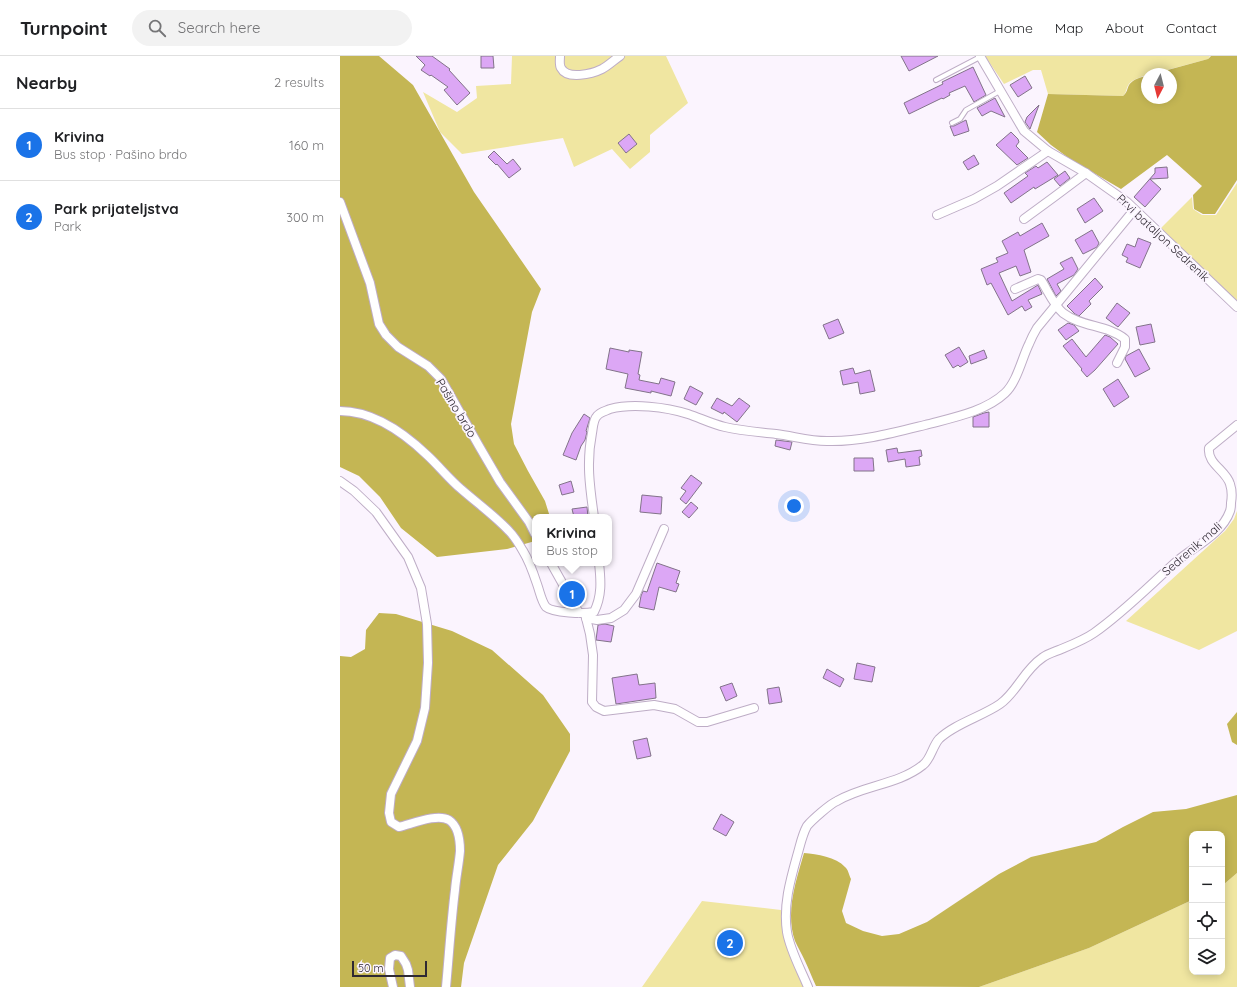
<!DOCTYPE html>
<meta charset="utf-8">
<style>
:root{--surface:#fff;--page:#f2f2f2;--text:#202124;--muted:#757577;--line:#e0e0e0;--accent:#1a73e8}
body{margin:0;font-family:Quicksand,sans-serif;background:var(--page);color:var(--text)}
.controls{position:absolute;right:12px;bottom:12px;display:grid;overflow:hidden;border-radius:8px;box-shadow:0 2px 10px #0003}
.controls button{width:36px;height:36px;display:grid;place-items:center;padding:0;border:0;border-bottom:1px solid var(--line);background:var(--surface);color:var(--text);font:20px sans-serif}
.compass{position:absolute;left:801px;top:12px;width:36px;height:36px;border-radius:50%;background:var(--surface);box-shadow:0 2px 10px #0003;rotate:187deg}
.scale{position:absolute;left:12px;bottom:10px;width:75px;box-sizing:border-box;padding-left:4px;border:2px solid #2f2932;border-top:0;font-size:11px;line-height:14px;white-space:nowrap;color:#2f2932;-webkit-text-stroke:3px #fbf4fe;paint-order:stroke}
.you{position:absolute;left:454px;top:450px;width:14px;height:14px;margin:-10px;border:3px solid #fff;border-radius:50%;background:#1a73e8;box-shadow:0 0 0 6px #1a73e833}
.badge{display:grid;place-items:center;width:26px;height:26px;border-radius:50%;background:var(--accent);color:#fff;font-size:13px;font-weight:700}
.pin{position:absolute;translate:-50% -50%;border:2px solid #fff;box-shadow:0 1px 4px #0006}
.popup{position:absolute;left:192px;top:458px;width:80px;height:52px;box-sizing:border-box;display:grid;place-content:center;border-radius:8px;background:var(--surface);filter:drop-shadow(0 1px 3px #0005);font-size:13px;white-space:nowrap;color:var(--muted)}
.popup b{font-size:15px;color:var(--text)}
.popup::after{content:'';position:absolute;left:50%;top:100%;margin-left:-8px;border:8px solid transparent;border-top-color:var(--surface)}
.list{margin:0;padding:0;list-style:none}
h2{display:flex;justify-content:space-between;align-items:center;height:52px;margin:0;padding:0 16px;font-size:17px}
h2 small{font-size:13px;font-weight:400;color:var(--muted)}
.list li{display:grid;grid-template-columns:26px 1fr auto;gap:12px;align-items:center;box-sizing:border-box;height:72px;padding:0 16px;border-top:1px solid var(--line)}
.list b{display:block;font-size:15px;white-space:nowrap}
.list p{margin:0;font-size:13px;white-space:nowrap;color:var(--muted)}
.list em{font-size:13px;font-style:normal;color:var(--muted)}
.icon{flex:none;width:22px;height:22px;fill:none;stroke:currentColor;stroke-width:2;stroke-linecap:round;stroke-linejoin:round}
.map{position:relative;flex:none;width:897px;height:931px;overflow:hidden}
header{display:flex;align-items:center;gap:24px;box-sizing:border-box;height:56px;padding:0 20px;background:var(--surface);border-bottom:1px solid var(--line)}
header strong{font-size:19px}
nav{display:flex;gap:22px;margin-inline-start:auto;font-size:14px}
.search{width:280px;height:36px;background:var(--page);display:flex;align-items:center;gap:10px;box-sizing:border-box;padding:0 14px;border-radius:22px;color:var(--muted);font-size:15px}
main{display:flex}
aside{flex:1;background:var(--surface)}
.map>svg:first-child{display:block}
</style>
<header>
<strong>Turnpoint</strong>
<div class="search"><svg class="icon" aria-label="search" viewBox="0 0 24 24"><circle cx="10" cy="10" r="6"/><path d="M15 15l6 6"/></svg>Search here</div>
<nav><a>Home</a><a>Map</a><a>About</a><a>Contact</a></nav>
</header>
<main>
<aside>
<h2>Nearby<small>2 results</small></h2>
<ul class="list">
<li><span class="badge">1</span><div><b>Krivina</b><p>Bus stop · Pašino brdo</p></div><em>160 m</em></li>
<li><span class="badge">2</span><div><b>Park prijateljstva</b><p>Park</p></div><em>300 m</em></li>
</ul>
</aside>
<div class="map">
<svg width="897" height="931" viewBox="0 0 897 931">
<rect width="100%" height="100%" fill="#fbf4fe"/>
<g fill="#f0e6a1">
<polygon points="172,0 326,0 348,47 310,79 310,96 290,113 272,93 234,111 223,82 122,98 100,76 83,36 117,56 137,42 136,30 171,28"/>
<path d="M645 0H870L868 3 812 18H807V19C801 21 793 23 789 28 786 32 787 36 783 40L708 38 701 14H693L664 28Z"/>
<polygon points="897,127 897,247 821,172 852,141 853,153 862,159 876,159"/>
<polygon points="897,455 897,575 859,594 786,565 885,475 894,463"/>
<polygon points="897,817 897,931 639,931 749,892 852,844 852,916 882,916 882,830"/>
<polygon points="362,845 441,854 443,876 450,896 466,931 302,931"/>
</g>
<g fill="#c4b654">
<polygon points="0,0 39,0 73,29 134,136 201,233 192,256 171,368 174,388 188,415 205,445 210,461 195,461 195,485 167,493 97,501 61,472 40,441 19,420 0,411"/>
<path d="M871 0H897V124L875 158H863L854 153 853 139 862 130 827 99 781 133 730 103 711 89 697 76 708 38 783 40C787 37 787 33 789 29 793 23 801 21 807 20V42H831V18H813L868 3Z"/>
<polygon points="39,557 56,558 112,575 152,594 203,639 230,678 230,695 193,765 158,809 124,907 121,931 0,931 0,600 11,601 25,593 26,574"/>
<polygon points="897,656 897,689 892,686 887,668"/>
<path d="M897 739V817L883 829 882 830V778H852V844L749 892 639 931 476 930C472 922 469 913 465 905 462 898 458 892 455 885 445 856 456 825 464 797 477 798 496 801 505 811 508 813 509 819 511 823L502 855 506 867 523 875 542 880 559 878 587 866 659 818 691 801 756 786 783 771 813 756 846 753Z"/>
</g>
<g fill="#dca7f5" stroke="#827389">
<polygon points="76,0 92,0 110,13 109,14 130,37 117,49 104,34 108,31 91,19 90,20 81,14 85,9"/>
<polygon points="141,0 153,0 154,12 141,12"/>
<polygon points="561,0 598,0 569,15"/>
<polygon points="633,11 646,39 634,46 625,30 609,37 610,39 603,43 602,42 569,58 564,47 603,28 602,26"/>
<polygon points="685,20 692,32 678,41 670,29"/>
<polygon points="655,42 665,61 651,55 642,60 637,52"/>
<polygon points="699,49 690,73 685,66 687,61"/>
<polygon points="626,64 629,75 614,80 610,70 614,70"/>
<polygon points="671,76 678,83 679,86 676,90 688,102 677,109 656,89"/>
<polygon points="289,78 297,88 286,97 278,87"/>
<polygon points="154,95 167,108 173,103 181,113 169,122 157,108 156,109 148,101"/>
<polygon points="634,99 639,108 628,114 623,106"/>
<polygon points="707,106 718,119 695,133 694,131 671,147 664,137 688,120 685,117 696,110 698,112"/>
<polygon points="827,111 828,122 810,123 821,133 805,151 794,141 815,117 815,112"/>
<polygon points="725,115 730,122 720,130 714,123"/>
<polygon points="754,142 763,155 745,167 737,153"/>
<polygon points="702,167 709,180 684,194 691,216 680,220 676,210 659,217 672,245 698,229 702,238 688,244 692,251 685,255 682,250 668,259 651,227 647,229 641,213 658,206 656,202 668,197 662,185 678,176 680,180"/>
<polygon points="752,174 759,187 757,191 743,198 735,184"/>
<polygon points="798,182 811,187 800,212 786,206 788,202 782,199 787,188 795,191"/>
<polygon points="732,201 738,213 734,219 717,228 721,235 716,240 707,223 724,213 720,207"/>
<polygon points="755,222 763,231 749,245 751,248 739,260 735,258 727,250"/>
<polygon points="777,247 790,257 778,271 766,262"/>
<polygon points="498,263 504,277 489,283 483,269"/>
<polygon points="728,267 734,269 739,275 726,284 718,274"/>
<polygon points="811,268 815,286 800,289 796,271"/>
<polygon points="765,279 770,281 778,288 755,314 747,321 741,314 742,313 723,290 732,283 746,301"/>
<polygon points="619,291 628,306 620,311 618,309 613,312 605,299"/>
<polygon points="270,292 289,296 289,294 302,296 298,318 300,319 299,324 319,328 321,322 335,326 331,340 311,335 311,337 285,332 288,318 266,313"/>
<polygon points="799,293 810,313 795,321 785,303 786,300"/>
<polygon points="644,294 647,302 631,308 629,300"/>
<polygon points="513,312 515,318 530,314 535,335 520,338 518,326 503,329 500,315"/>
<polygon points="778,323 789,341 774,351 763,333"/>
<polygon points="350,330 363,337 356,349 344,343"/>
<polygon points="377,342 392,350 399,342 410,350 397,366 384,356 383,358 371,352"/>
<polygon points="649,356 649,371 633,371 633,361 644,357"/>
<polygon points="244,358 250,362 246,375 247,376 245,384 241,390 236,404 223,399 232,377"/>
<polygon points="436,384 452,386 450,394 435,390"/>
<polygon points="557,392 558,397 581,394 582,400 579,401 580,409 566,411 565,403 548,406 546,394"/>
<polygon points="514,402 533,402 534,415 514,415"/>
<polygon points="351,419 362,427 346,448 340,443 346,435 341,432"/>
<polygon points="231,425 234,436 222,439 219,429"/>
<polygon points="302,439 322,441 321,458 300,456"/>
<polygon points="351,446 358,452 349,462 342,456"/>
<polygon points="247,451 248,461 234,461 232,453"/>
<polygon points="317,507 340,515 336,527 339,528 336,536 319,531 314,554 299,551 301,540 303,535 307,536"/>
<polygon points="265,568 274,570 271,586 256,584 258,569"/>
<polygon points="517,607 535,611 532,626 514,623"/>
<polygon points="487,613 504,623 500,631 483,622"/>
<polygon points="297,618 299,629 315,627 316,642 276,648 272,622"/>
<polygon points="392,627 397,640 386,645 380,631"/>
<polygon points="439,631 442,646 429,648 427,633"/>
<polygon points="307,682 311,700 297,703 293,685"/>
<polygon points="381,758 394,766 386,780 373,773"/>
</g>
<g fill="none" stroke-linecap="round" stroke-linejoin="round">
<g stroke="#beadc6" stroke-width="6">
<g id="service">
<polyline points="596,24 640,1"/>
<polyline points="612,67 620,63 626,54 660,35"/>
</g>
</g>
<g stroke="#beadc6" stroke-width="10">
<g id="minor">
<path d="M220 0C220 4 219 9 221 12 227 24 252 18 262 13 268 10 274 4 280 0"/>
<polyline points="640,0 684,75 708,95 746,117 787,146 897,251"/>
<polyline points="0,146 30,227 39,268 46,279 58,291 88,310 101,323 139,390 160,426 189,466 195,478"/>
<polyline points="597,159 634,143 657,130 708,95"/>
<polyline points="684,163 714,141 746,117"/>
<path d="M675 233 698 223 701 224C708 235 713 248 723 257 741 271 768 269 785 283V291L777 307"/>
<path d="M0 355C33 355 64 377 87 399 99 410 109 423 121 433 137 447 155 460 169 475 175 481 179 488 183 495 190 506 194 519 198 531 200 537 202 546 206 551 213 557 244 558 254 556 262 540 261 525 259 507"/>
<path d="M0 425 14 435 36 456 68 501 81 532 87 568 88 607 85 652 77 685 51 738 49 757 51 766 59 771C72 768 97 757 109 764 118 770 120 785 120 795 119 808 116 821 115 834 111 866 109 899 106 931"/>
<path d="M254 461C250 432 246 407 252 377 253 372 253 364 257 360 260 356 266 355 270 353 292 347 326 351 348 358 360 362 372 368 385 371 402 375 419 376 436 378 453 380 469 385 487 385 520 386 553 377 585 369 611 362 645 356 665 337 677 326 682 302 689 288 691 283 694 277 697 272L794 154"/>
<polyline points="211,507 239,557"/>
<polyline points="245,558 250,578 253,599 252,646 256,651 264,655 314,649 335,653 358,666 367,666 414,652"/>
<polyline points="246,562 257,564 271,562 284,554 296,538 324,473"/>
<polyline points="53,931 49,913 50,902 55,899 61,900 66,908 68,914 70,931"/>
<path d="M468 931C461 914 450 894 447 876 443 850 450 825 457 800 460 790 462 779 467 770 472 764 490 748 497 745 524 729 558 729 583 709 591 703 592 691 599 683 614 668 643 660 660 648 677 636 684 614 702 602 707 598 714 596 719 594 731 589 744 584 754 577 784 556 810 529 837 505 855 490 882 478 890 455 891 452 891 450 891 447 892 441 892 434 890 428 886 414 867 408 869 392L897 369"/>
</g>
</g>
<use href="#service" stroke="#fff" stroke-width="4"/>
<use href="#minor" stroke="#fff" stroke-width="8"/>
</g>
<g text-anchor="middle" stroke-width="3.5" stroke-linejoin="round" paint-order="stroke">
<g font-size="12" fill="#2f2932" stroke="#fbf4fe">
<text transform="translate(823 182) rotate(43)" y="4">Prvi bataljon Sedrenik</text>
<text transform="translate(116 352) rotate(59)" y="4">Pašino brdo</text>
<text transform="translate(852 493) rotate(-41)" y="4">Sedrenik mali</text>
</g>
</g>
</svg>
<div class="controls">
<button>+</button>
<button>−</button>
<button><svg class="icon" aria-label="locate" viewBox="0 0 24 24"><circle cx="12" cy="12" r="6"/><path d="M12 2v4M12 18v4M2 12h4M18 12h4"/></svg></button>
<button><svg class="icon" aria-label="layers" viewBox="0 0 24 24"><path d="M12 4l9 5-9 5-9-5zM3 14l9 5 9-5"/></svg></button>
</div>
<svg class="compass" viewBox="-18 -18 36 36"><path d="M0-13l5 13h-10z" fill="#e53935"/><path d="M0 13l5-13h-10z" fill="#757577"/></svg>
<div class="scale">50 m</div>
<div class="you"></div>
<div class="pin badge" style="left:232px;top:538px">1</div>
<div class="popup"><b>Krivina</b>Bus stop</div>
<div class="pin badge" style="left:390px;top:887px">2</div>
</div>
</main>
